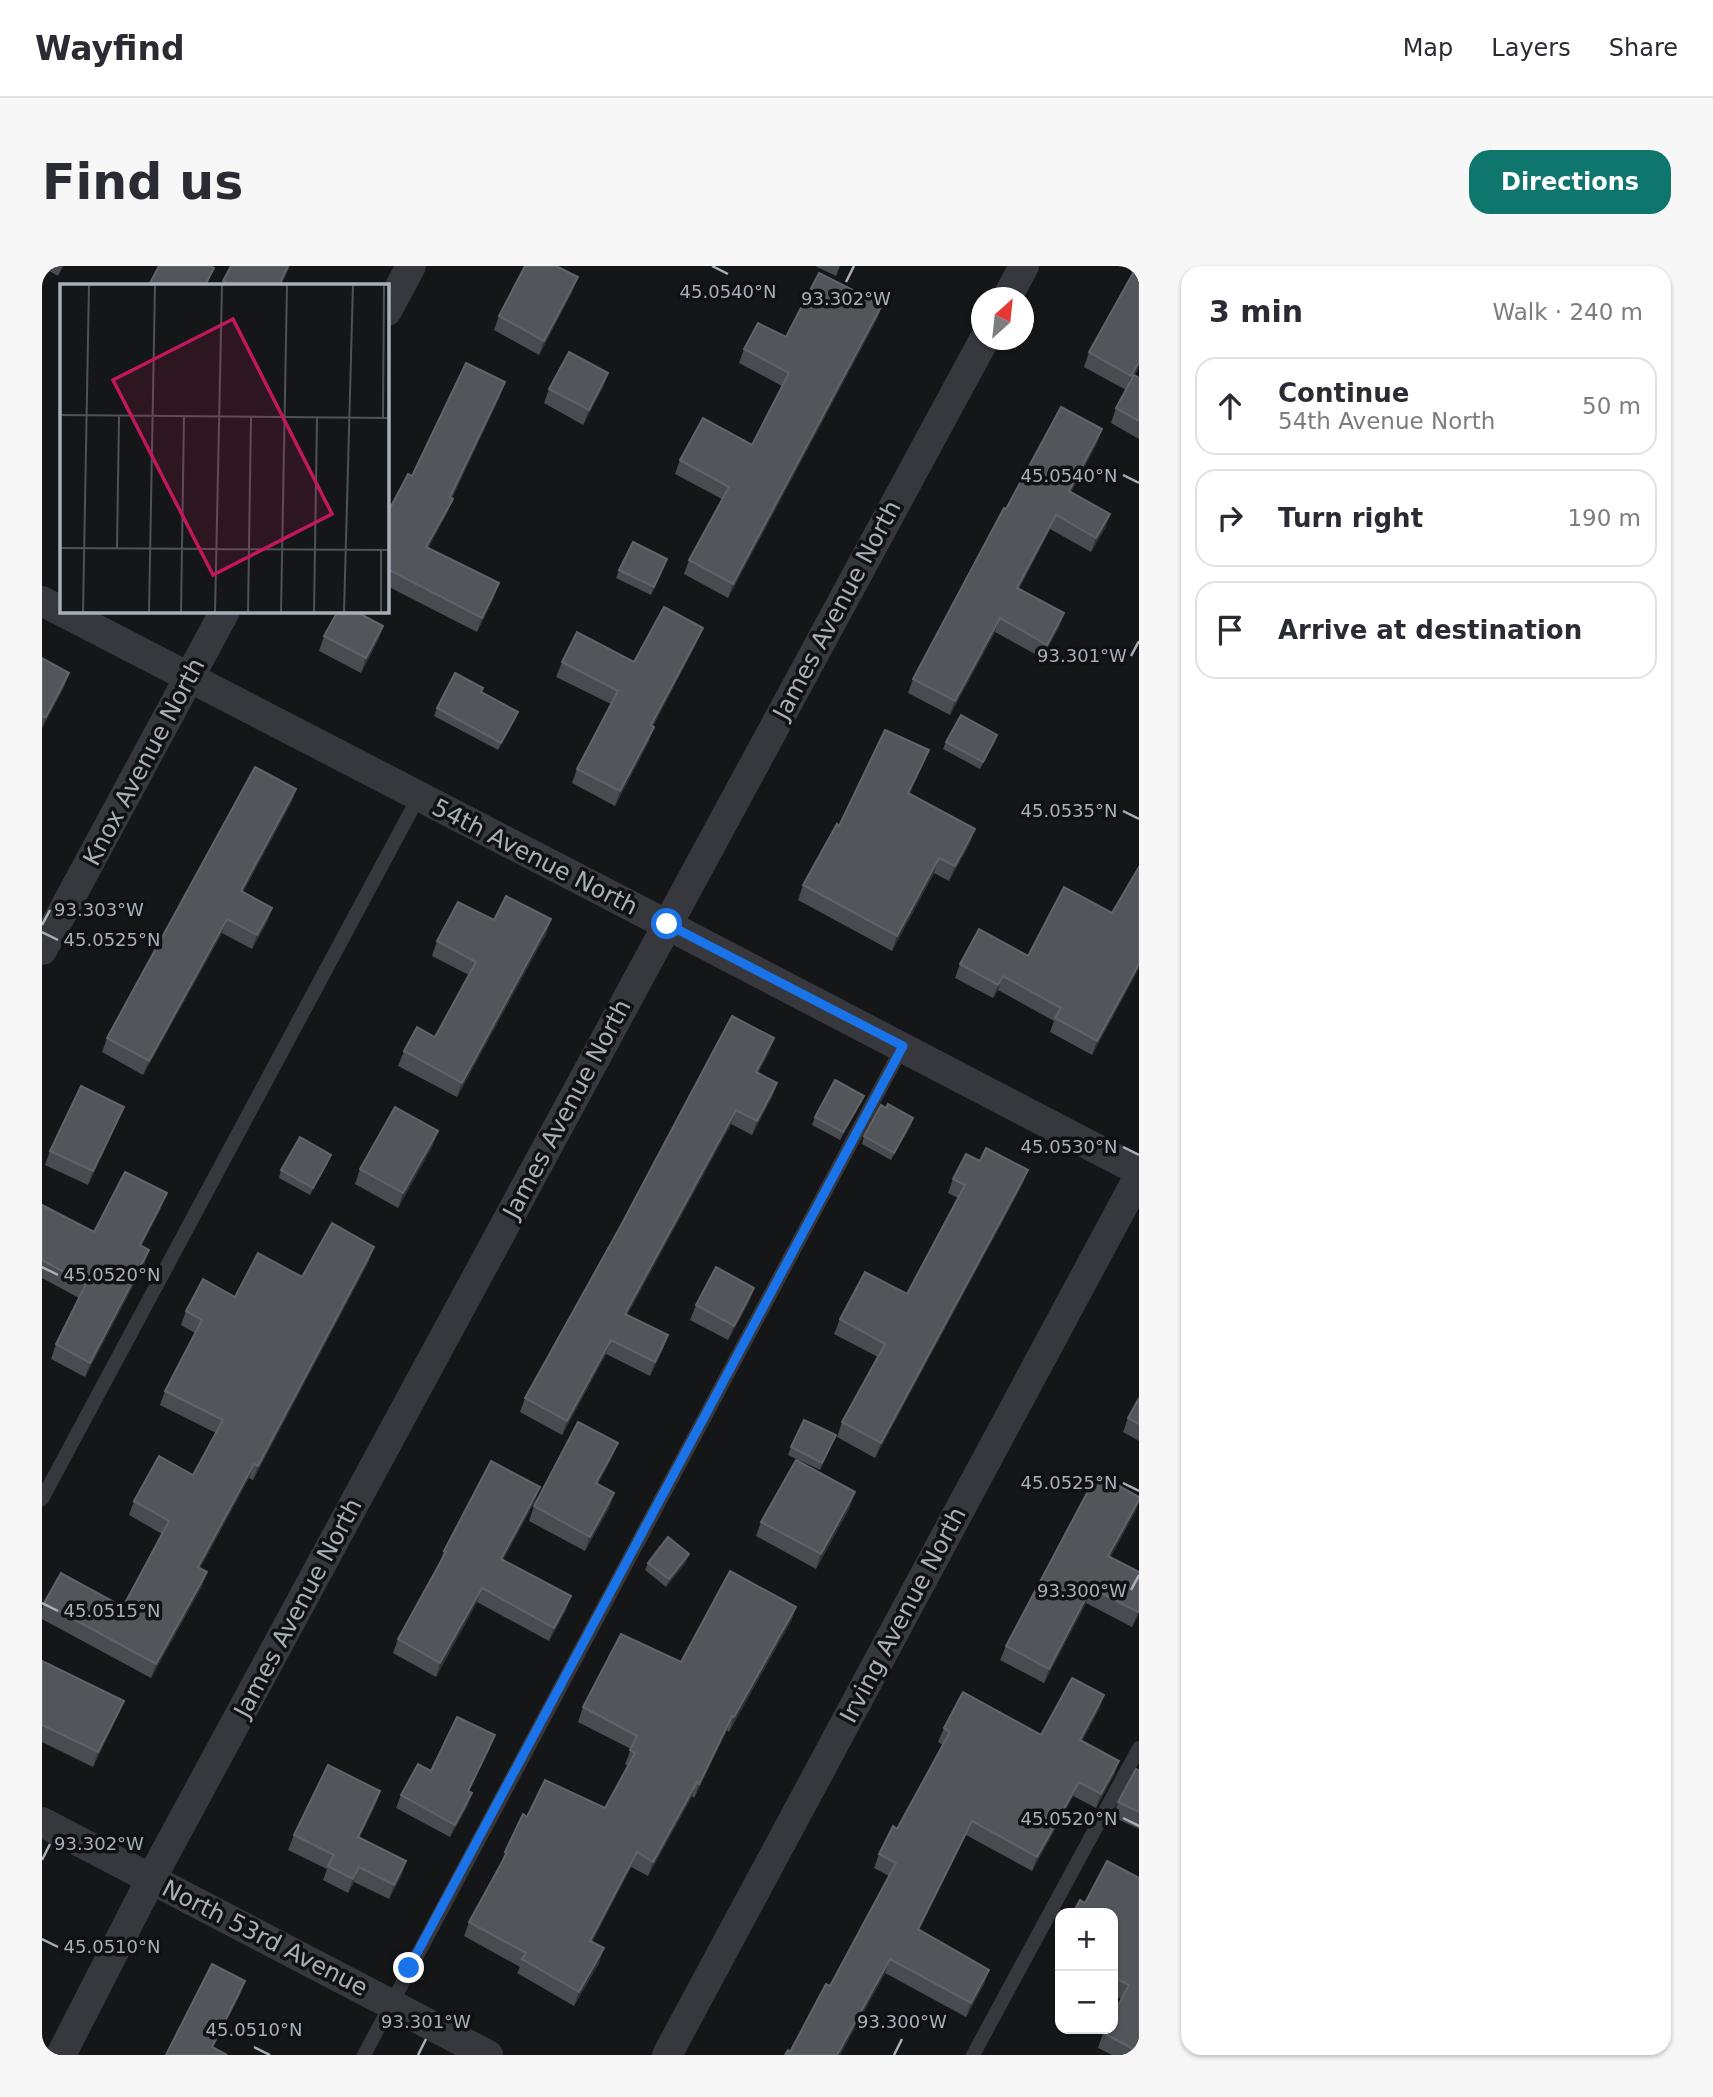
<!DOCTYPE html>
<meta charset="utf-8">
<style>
:root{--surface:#fff;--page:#f7f7f7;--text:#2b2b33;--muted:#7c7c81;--line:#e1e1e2;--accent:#0f766e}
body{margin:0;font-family:"DejaVu Sans",sans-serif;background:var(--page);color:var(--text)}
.controls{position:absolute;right:21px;bottom:21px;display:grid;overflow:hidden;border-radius:14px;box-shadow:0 2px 5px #0004}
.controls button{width:63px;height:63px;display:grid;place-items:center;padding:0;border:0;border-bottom:2px solid var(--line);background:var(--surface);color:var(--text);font:35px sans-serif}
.compass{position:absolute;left:929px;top:21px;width:63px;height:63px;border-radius:50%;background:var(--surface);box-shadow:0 2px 5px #0004;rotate:27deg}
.stop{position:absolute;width:21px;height:21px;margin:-16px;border:5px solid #1a73e8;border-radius:50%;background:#fff}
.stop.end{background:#1a73e8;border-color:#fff;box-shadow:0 2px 7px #0008}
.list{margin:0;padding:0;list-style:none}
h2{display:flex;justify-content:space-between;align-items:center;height:91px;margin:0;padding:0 28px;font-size:30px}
h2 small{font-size:23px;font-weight:400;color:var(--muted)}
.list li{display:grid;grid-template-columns:46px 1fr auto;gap:21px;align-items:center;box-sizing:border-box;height:98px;margin:0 14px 14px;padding:0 14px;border:2px solid var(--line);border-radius:21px}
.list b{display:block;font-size:26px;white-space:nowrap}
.list p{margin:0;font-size:23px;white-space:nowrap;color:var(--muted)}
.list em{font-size:23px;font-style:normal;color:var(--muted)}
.icon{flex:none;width:38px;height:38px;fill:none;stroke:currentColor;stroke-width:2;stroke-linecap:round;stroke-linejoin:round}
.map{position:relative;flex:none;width:1097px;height:1789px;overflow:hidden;border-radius:21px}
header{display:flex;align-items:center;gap:42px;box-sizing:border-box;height:98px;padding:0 35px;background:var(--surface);border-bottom:2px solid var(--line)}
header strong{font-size:33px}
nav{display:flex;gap:38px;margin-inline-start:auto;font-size:24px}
.intro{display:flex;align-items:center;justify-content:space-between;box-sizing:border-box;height:168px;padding:0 42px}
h1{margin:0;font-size:49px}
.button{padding:18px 32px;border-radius:21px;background:var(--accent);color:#fff;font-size:24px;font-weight:700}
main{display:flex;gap:42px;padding:0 42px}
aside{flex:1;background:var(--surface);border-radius:21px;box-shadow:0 2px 5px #0004}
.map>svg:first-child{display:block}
</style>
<header>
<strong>Wayfind</strong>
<nav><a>Map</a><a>Layers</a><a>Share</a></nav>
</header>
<div class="intro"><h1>Find us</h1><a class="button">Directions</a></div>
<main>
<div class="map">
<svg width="1097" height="1789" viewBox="0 0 1097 1789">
<rect width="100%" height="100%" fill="#151617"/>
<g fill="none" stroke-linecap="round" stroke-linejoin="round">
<g stroke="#36383d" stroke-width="14">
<polyline points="0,1233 376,532"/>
<polyline points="322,1789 861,780"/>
<polyline points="931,1789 1097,1482"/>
</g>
<g stroke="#36383d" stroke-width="30">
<polyline points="965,32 982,0"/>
<polyline points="345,45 369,0"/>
<path d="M0 335C365 526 733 712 1097 905"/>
<polyline points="0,684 183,345"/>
<polyline points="0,1556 446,1789"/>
<polyline points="19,1789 109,1613 942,74"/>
<polyline points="625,1789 1097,910"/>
</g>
</g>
<g fill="#484b50">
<polygon points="0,0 21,0 16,10 0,1"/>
<polygon points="248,0 239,19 180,19 181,15"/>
<polygon points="773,0 798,0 794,10"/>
<polygon points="1097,0 1097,101 1093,109 1097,112 1097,173 1069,157 1074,142 1084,124 1042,101 1047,86"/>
<polygon points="530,26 497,89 452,64 457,50"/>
<polygon points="840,39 835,53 686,332 642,308 647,294 680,233 633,208 638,194 710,179 740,120 697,97 702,83 744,71"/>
<polygon points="566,107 561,121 541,159 502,137 507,123"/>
<polygon points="458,130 410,232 411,233 405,247 386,282 452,331 435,366 345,320 345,248 370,210"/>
<polygon points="1060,163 1055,177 1029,226 1068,248 1063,262 1049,286 1008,263 977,323 1022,347 1017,361 1000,392 953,366 908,449 866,427 871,413 964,243"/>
<polygon points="625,293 609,329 574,312 577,304"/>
<polygon points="341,360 336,374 319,407 277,385 282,370"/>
<polygon points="655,376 611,460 612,461 607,475 573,540 530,517 535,503 569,438 514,411 520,396 592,396"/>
<polygon points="0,392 27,407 22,421 0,462"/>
<polygon points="440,426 476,446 473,454 456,484 392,450 395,442"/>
<polygon points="955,469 953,476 938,503 901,483 904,476"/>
<polygon points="887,484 881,499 867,528 928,577 907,615 892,607 850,685 756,634 761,619 797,560"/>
<polygon points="254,523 249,537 201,626 230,642 225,656 210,683 180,667 101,809 60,786 65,772"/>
<polygon points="1097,601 1097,702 1050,789 1008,766 1012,755 956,724 951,732 913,712 918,698 986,690 1070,647"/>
<polygon points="509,653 504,668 415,831 356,800 362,785 393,771 427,709 390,690 395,675 452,654"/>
<polygon points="732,772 727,786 716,807 735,817 730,831 710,869 689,858 585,1049 626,1069 621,1083 608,1110 564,1088 520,1169 478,1146 483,1132"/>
<polygon points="822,830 819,837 798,874 770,859 773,851"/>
<polygon points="844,842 871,852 869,859 849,894 820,878 822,870"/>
<polygon points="76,855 46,919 3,899 8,885"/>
<polygon points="391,879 356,942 313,918 318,903"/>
<polygon points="938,895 986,904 980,919 833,1192 795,1171 800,1156 836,1091 792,1068 798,1053 865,1028 916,932 906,927 911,913"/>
<polygon points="286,897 268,929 237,912 239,904"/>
<polygon points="0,939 52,966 119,942 99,980 107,984 102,999 43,1111 9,1093 14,1078 37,1032 0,1012"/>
<polygon points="327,995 211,1214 207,1212 158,1302 165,1306 160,1320 109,1412 0,1353 0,1343 2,1337 81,1341 120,1268 87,1249 92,1235 151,1209 174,1167 118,1139 123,1125 153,1067 139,1059 144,1045 260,1011"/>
<polygon points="712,1022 707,1036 686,1074 648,1054 654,1039"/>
<polygon points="1097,1132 1097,1175 1081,1166 1086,1152"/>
<polygon points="794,1169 778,1204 746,1189 749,1181"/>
<polygon points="570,1191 556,1218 572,1227 567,1242 543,1285 487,1255 492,1240"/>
<polygon points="1097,1231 1097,1236 1093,1246 1068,1292 1097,1306 1097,1348 1090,1361 1044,1337 1002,1417 958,1394 964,1380"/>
<polygon points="493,1235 461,1294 524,1344 507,1375 435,1336 394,1411 351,1387 356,1373 397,1298 402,1285"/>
<polygon points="808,1241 774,1303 714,1270 719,1256"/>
<polygon points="644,1296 624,1321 603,1304 606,1297"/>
<polygon points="754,1341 749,1355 687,1466 685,1464 652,1532 650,1530 606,1610 589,1601 550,1676 557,1697 532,1740 475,1707 478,1701 422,1670 427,1656 458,1600 463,1586 485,1551 563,1542 586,1500 583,1498 589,1483 536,1456 541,1441"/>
<polygon points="0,1395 76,1449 51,1501 0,1476"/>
<polygon points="1062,1429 1057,1443 1040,1475 1077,1495 1072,1509 1054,1542 1031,1530 990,1605 924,1569 877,1664 947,1704 942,1718 924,1751 843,1707 798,1789 743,1789 748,1786 788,1720 847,1610 832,1602 837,1588 855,1563 901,1479 896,1476 902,1462 999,1469"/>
<polygon points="448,1482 427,1525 426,1539 408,1571 354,1542 359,1529 389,1505"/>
<polygon points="1097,1504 1097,1563 1071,1551 1076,1536"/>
<polygon points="338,1525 333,1540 317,1572 364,1595 359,1610 347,1633 312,1616 306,1627 281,1614 285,1603 246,1584 252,1569"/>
<polygon points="1097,1612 1097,1789 1070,1789 1056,1782 1061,1767 1079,1733 1071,1728 1071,1647 1043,1637"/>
<polygon points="1018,1673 1018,1684 1015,1682"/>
</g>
<g fill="#2f3234">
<polygon points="246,0 248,0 239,19 237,19"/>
<polygon points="172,2 165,19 163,19"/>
<polygon points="536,11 530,26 497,89 502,75"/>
<polygon points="840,39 835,53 686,332 691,318"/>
<polygon points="1097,96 1097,101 1084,124 1089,110"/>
<polygon points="566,107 561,121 541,159 547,144"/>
<polygon points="463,116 458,130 403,246 408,231"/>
<polygon points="1060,163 1055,177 1022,239 1027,225"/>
<polygon points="411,233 405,247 379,296 384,281"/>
<polygon points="1068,248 1063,262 1049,286 1054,272"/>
<polygon points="1014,249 1008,263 970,336 975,322"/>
<polygon points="457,317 452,331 435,366 440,352"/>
<polygon points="1022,347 1017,361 1000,392 1005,379"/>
<polygon points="958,352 953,366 908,449 913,435"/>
<polygon points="341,360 336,374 319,407 324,392"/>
<polygon points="661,362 655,376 604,474 609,459"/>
<polygon points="27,407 22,421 0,462 4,451"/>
<polygon points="476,446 473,454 456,484 459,477"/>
<polygon points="612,461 607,475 573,540 578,525"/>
<polygon points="955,469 953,476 938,503 941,496"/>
<polygon points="887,484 881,499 861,542 866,527"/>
<polygon points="254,523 249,537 194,639 199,625"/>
<polygon points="933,563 928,577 907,615 913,600"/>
<polygon points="897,592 892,607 850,685 855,670"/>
<polygon points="230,642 225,656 210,683 215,669"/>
<polygon points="185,653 180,667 101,809 107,795"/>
<polygon points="509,653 504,668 415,831 420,817"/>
<polygon points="1097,698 1097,702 1050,789 1055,775"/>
<polygon points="961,710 956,724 951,732 956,719"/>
<polygon points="732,772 727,786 709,820 714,806"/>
<polygon points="735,817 730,831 710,869 715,855"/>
<polygon points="822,830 819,837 798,874 801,866"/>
<polygon points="82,841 76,855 46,919 51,905"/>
<polygon points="694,844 689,858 578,1062 583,1048"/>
<polygon points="871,852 869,859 849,894 852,887"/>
<polygon points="396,865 391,879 356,942 361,927"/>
<polygon points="289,889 286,897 268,929 271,922"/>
<polygon points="986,904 980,919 833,1192 839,1177"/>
<polygon points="125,927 119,942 92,994 98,979"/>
<polygon points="332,981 327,995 211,1214 216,1200"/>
<polygon points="107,984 102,999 43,1111 48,1097"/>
<polygon points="712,1022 707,1036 686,1074 692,1060"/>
<polygon points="626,1069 621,1083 608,1110 613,1096"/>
<polygon points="569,1074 564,1088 520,1169 525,1155"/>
<polygon points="576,1177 570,1191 549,1232 554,1217"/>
<polygon points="212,1198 207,1212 151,1315 156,1301"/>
<polygon points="498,1221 493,1235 454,1307 459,1293"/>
<polygon points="813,1226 808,1241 774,1303 779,1288"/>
<polygon points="572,1227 567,1242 543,1285 548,1271"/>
<polygon points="1097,1234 1093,1246 1061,1305 1066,1290"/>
<polygon points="647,1288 644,1296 624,1321 627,1313"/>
<polygon points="165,1306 160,1320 109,1412 114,1398"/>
<polygon points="440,1322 435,1336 394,1411 398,1397"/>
<polygon points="1049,1322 1044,1337 1002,1417 1007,1403"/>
<polygon points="529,1330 524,1344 507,1375 512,1362"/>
<polygon points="754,1341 749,1355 687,1466 692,1451"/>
<polygon points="1097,1344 1097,1348 1090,1361"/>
<polygon points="1062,1429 1057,1443 1033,1488 1038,1474"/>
<polygon points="82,1435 76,1449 51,1501 56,1486"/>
<polygon points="690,1450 685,1464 652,1532 657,1518"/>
<polygon points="453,1469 448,1482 421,1537 426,1525"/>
<polygon points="1077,1495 1072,1509 1054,1542 1059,1528"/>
<polygon points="655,1516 650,1530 606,1610 611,1596"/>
<polygon points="1037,1516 1031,1530 990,1605 995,1591"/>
<polygon points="338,1525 333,1540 310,1585 316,1571"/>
<polygon points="430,1527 426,1539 408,1571 413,1559"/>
<polygon points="930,1555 924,1569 871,1677 876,1663"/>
<polygon points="595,1586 589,1601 543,1689 548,1675"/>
<polygon points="364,1595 359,1610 347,1633 352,1619"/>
<polygon points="317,1601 312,1616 306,1627 311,1613"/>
<polygon points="562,1682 557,1697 532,1740 537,1726"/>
<polygon points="848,1693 843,1707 798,1789 795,1789"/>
<polygon points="947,1704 942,1718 924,1751 929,1737"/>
<polygon points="203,1715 199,1727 167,1789 170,1781"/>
</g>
<g fill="#52565b" stroke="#60646a" stroke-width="2">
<polygon points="117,0 169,0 172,2 163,19 107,19"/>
<polygon points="189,0 246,0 237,19 190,19 181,15"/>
<polygon points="483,0 514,0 536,11 502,75 457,50"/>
<polygon points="1095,0 1097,0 1097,96 1089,110 1047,86"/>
<polygon points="777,7 840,39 691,318 647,294 687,221 638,194 661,152 710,179 747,107 702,83 716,57 744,71"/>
<polygon points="527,86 566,107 547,144 507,123"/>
<polygon points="424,97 463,116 408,231 411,233 384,281 457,317 440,352 345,303 345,248 366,208 370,210"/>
<polygon points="1092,109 1097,112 1097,155 1074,142"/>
<polygon points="1019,141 1060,163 1027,225 1068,248 1054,272 1014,249 975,322 1022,347 1005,379 958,352 913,435 871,413 962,242 964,243"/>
<polygon points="591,276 625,293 612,321 577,304"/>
<polygon points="622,341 661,362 609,459 612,461 578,525 535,503 576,425 520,396 535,366 592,396"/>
<polygon points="296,345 313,345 341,360 324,392 282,370"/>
<polygon points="0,392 27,407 4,451 1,450 0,452"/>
<polygon points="413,407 441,422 439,426 476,446 459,477 395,442"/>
<polygon points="919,449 955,469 941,496 904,476"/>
<polygon points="843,464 887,484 866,527 933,563 913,600 897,592 855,670 761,619 795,558 797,560"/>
<polygon points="213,501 254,523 199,625 230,642 215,669 185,653 107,795 65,772"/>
<polygon points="1097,601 1097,698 1055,775 1013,752 1019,742 961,710 956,719 918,698 937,663 986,690 1022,621 1070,647"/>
<polygon points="464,630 509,653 420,817 362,785 375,761 393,771 434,696 395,675 416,636 452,654"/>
<polygon points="690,750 732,772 714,806 735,817 715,855 694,844 583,1048 626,1069 613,1096 569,1074 525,1155 483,1132 577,963"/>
<polygon points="793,814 822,830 801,866 773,851"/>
<polygon points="39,820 82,841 51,905 8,885"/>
<polygon points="846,838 871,852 852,887 822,870 839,839 844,842"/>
<polygon points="353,841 396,865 361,927 318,903"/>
<polygon points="258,871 289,889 271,922 239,904"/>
<polygon points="944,882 986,904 839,1177 800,1156 843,1078 798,1053 823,1006 865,1028 923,919 911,913 924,888 938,895"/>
<polygon points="83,906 125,927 98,979 107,984 48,1097 14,1078 44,1018 0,994 0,939 52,966"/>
<polygon points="290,957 332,981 216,1200 212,1198 156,1301 165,1306 114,1398 2,1337 19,1307 81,1341 127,1255 92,1235 117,1190 151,1209 181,1154 123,1125 160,1054 144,1045 161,1013 193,1031 216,987 260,1011"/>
<polygon points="674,1001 712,1022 692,1060 654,1039"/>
<polygon points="1097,1132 1097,1158 1086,1152"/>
<polygon points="762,1154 794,1169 780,1197 749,1181"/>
<polygon points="536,1156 576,1177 554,1217 572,1227 548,1271 492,1240"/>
<polygon points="754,1194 813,1226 779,1288 719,1256"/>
<polygon points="449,1195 498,1221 459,1293 529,1330 512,1362 440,1322 398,1397 356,1373 404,1286 402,1285"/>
<polygon points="1055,1208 1097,1231 1097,1234 1066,1290 1097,1306 1097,1344 1096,1346 1049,1322 1007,1403 964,1380"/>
<polygon points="626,1271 647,1288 627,1313 606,1297"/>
<polygon points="688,1305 754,1341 692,1451 690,1450 657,1518 655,1516 611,1596 595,1586 548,1675 562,1682 537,1726 480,1693 484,1687 427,1656 465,1587 463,1586 481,1548 485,1551 503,1514 563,1542 593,1487 588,1484 595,1470 541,1441 579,1368 639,1396"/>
<polygon points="0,1395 82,1435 56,1486 0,1459"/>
<polygon points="1030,1412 1062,1429 1038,1474 1077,1495 1059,1528 1037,1516 995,1591 930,1555 876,1663 947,1704 929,1737 848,1693 795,1789 743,1789 746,1784 748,1786 784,1718 788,1720 854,1597 837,1588 851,1560 855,1563 908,1466 902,1462 921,1426 999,1469"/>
<polygon points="415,1451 453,1469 426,1525 430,1527 413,1559 359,1529 376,1498 389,1505"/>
<polygon points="286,1499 338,1525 316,1571 364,1595 352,1619 317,1601 311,1613 286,1600 292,1589 252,1569"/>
<polygon points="1094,1503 1097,1504 1097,1546 1076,1536"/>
<polygon points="1065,1595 1097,1612 1097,1786 1061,1767 1064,1763 1071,1763 1071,1749 1087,1719 1071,1711 1071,1647 1031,1647 1038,1634 1043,1637"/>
<polygon points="170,1698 203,1715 170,1781 185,1789 124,1789"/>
</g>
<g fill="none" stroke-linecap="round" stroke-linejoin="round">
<polyline stroke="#1a73e8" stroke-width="9" points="367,1702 861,780 625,658"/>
</g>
<path fill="none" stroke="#a7afb8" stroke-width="2.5" d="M670 0 686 8M804 16 812 0M1081 209 1097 217M1089 390 1097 375M1081 545 1097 553M0 659 8 644M0 666 16 674M1081 881 1097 889M0 1001 16 1009M1081 1217 1097 1225M1089 1324 1097 1309M0 1337 16 1345M1081 1552 1097 1560M0 1594 8 1578M0 1673 16 1681M212 1781 228 1789M376 1789 384 1773M852 1789 860 1773"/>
<g text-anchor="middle" stroke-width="7" stroke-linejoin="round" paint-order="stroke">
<g font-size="24" fill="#a7afb8" stroke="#101112">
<text transform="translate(795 344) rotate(-62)" y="8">James Avenue North</text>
<text transform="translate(102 496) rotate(-62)" y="8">Knox Avenue North</text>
<text transform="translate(493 591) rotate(27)" y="8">54th Avenue North</text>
<text transform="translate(525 843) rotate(-62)" y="8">James Avenue North</text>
<text transform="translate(256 1342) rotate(-62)" y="8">James Avenue North</text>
<text transform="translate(861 1349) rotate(-62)" y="8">Irving Avenue North</text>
<text transform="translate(223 1672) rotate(27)" y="8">North 53rd Avenue</text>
</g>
</g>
<g transform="translate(18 18)">
<rect width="329" height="329" fill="#151617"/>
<path fill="none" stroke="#4f5357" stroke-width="2" d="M278 0H329M0 131 329 134M323 134 324 0M0 264 329 266M57 264 59 132M23 329 29 0M89 329 95 0M121 329 124 133M155 329 162 0M188 329 191 133M221 329 227 0M254 329 257 134M284 329 293 0M321 329V267"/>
<path fill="#c2185b" fill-opacity="0.15" stroke="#c2185b" stroke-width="3.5" d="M173 35 272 230 153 291 53 96Z"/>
<rect width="329" height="329" fill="none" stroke="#a7afb8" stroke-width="3.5"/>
</g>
<g font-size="18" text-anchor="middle" fill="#a7afb8" stroke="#101112" stroke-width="7" stroke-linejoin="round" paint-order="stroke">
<text x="686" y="32">45.0540°N</text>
<text x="804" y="39">93.302°W</text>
<text x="1027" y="216">45.0540°N</text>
<text x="1040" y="396">93.301°W</text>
<text x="1027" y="551">45.0535°N</text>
<text x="57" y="650">93.303°W</text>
<text x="70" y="680">45.0525°N</text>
<text x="1027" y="887">45.0530°N</text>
<text x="70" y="1015">45.0520°N</text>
<text x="1027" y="1223">45.0525°N</text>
<text x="1040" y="1331">93.300°W</text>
<text x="70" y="1351">45.0515°N</text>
<text x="1027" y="1559">45.0520°N</text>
<text x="57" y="1584">93.302°W</text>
<text x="70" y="1687">45.0510°N</text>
<text x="384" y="1762">93.301°W</text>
<text x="860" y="1762">93.300°W</text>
<text x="212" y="1770">45.0510°N</text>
</g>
</svg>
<div class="controls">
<button>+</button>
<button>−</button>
</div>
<svg class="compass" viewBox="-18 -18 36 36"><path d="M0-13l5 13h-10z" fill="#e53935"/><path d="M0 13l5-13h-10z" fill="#7c7c81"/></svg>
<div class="stop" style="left:625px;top:658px"></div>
<div class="stop end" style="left:367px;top:1702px"></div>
</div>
<aside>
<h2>3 min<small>Walk · 240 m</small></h2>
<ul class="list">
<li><svg class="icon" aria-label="ahead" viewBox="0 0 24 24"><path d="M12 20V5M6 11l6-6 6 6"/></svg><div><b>Continue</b><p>54th Avenue North</p></div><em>50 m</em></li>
<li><svg class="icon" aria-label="right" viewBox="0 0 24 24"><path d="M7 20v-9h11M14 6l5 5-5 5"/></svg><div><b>Turn right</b></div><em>190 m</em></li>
<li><svg class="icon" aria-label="arrive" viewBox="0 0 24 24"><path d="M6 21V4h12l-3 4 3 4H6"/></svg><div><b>Arrive at destination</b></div></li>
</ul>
</aside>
</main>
